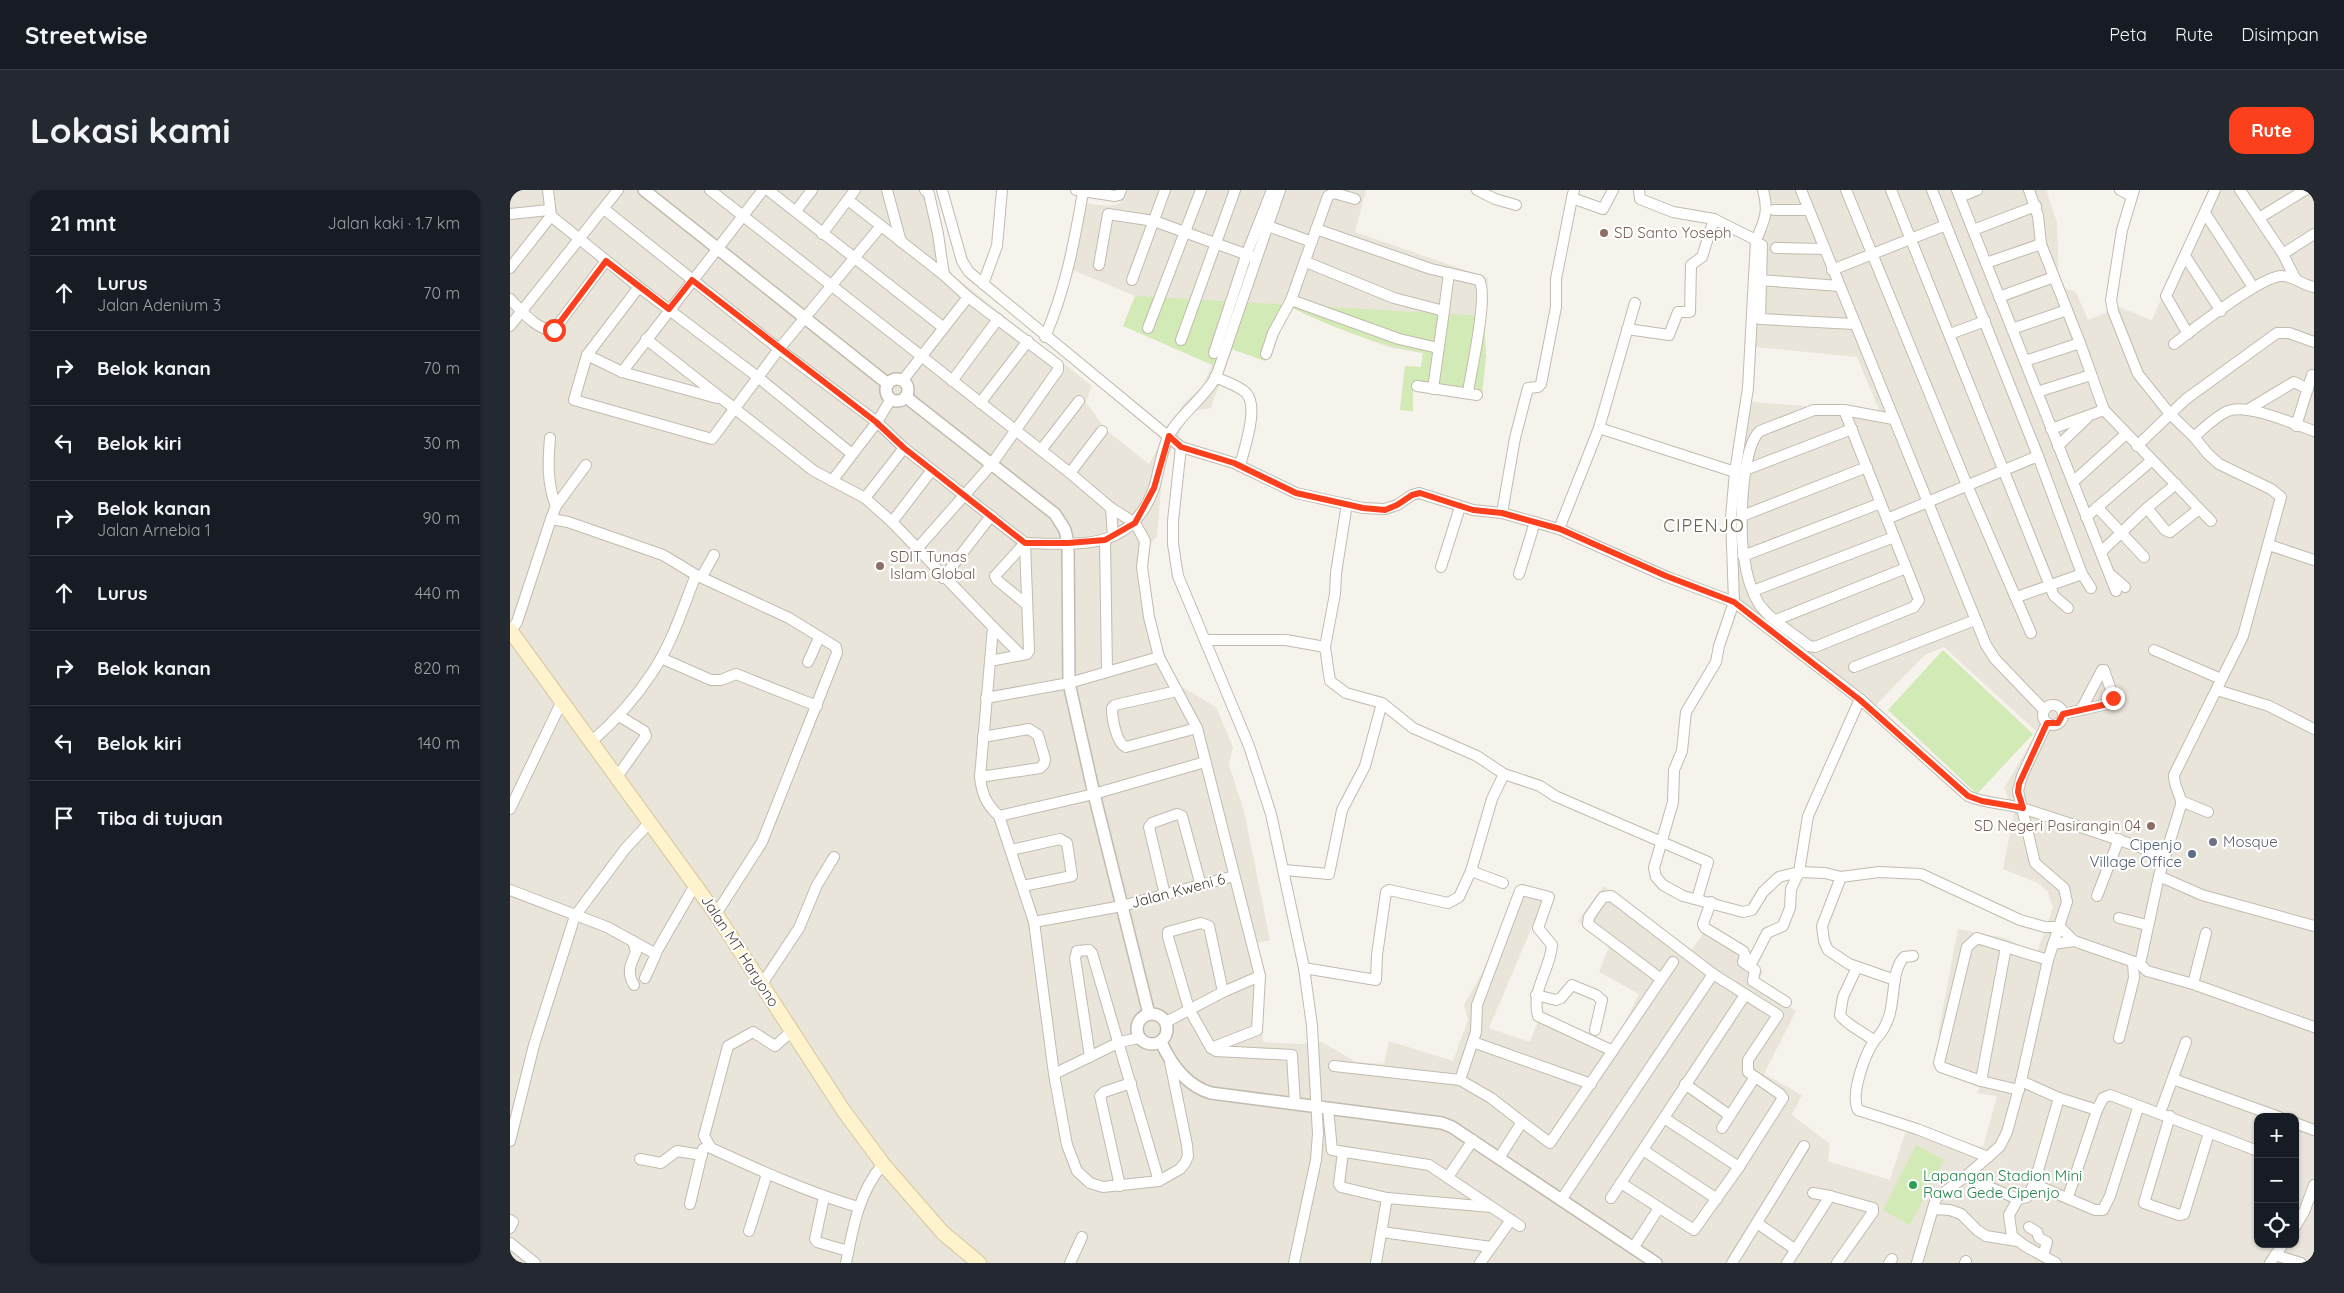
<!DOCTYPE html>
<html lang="id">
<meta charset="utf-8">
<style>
:root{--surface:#171b24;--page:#242831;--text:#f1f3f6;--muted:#9ea1a6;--line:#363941;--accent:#fc3f1d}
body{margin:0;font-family:Quicksand,sans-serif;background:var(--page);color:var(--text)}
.controls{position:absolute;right:15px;bottom:15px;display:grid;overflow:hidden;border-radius:10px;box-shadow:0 1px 4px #0004}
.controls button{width:45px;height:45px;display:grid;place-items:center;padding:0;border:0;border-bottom:1px solid var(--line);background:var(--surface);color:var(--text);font:25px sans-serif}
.stop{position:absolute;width:15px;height:15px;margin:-11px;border:4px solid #fc3f1d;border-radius:50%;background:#fff}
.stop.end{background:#fc3f1d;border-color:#fff;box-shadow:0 1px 5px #0008}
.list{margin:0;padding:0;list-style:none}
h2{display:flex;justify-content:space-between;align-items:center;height:65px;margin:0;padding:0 20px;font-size:21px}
h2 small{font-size:16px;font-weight:400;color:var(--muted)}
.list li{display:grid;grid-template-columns:32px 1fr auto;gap:15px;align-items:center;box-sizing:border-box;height:75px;padding:0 20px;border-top:1px solid var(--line)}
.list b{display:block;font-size:19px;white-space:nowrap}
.list p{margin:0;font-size:16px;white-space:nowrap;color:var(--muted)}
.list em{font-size:16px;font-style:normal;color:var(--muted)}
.icon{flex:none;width:28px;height:28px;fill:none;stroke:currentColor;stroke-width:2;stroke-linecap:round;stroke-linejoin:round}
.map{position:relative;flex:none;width:1804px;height:1073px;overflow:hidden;border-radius:15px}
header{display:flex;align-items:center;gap:30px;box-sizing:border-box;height:70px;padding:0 25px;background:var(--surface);border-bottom:1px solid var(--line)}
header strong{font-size:24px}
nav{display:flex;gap:28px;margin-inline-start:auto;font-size:18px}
.intro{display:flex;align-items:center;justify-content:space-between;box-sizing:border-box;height:120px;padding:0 30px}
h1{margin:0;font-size:35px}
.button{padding:12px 22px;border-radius:15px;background:var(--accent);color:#fff;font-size:18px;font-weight:700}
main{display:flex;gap:30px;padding:0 30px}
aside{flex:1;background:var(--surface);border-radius:15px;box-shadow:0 1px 4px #0004}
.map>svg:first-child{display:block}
</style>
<header>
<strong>Streetwise</strong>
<nav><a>Peta</a><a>Rute</a><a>Disimpan</a></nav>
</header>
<div class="intro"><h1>Lokasi kami</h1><a class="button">Rute</a></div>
<main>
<aside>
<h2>21 mnt<small>Jalan kaki · 1.7 km</small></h2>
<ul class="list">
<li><svg class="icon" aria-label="ahead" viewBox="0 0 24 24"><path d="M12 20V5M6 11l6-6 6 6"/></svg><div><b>Lurus</b><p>Jalan Adenium 3</p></div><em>70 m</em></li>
<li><svg class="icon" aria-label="right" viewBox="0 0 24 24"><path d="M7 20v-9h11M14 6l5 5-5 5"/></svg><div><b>Belok kanan</b></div><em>70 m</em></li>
<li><svg class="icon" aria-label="left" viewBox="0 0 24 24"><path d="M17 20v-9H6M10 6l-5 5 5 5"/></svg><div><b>Belok kiri</b></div><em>30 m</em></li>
<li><svg class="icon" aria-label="right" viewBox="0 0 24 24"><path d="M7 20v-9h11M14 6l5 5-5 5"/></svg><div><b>Belok kanan</b><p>Jalan Arnebia 1</p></div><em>90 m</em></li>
<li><svg class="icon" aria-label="ahead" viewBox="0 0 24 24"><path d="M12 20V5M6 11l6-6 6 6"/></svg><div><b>Lurus</b></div><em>440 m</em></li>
<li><svg class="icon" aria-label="right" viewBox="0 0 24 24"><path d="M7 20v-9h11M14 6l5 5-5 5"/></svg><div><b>Belok kanan</b></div><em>820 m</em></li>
<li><svg class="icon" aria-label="left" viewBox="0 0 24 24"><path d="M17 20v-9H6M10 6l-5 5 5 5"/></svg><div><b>Belok kiri</b></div><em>140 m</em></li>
<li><svg class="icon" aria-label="arrive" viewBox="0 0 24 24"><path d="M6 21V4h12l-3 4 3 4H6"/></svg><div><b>Tiba di tujuan</b></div></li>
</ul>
</aside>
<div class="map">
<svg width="1804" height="1073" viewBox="0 0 1804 1073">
<rect width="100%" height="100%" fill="#f6f3ec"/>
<path fill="#eae5da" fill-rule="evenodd" d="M0 0H420L434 69 443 85 582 196 576 212 596 240 639 274 673 214 693 196 702 174 613 136 625 106 558 78 571 13 598 16 609 14 614 0H856L845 42 978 88 974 126 976 167 903 197V221L890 220 895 176 911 177 913 163 881 158 817 134 780 117 755 171 722 159 701 218 682 221 671 240 653 276 647 347 637 356 633 376 648 453 672 497 706 517 723 557 719 575 734 621 760 750 745 754 756 786 752 821 753 852 788 854 812 852 846 872 874 874 879 851 943 871 958 830 954 815 972 783 1009 701 1034 709 979 838 1020 852 1028 831 1104 854 1129 804 1089 782 1099 757 1068 731 1094 696 1181 761 1196 739 1253 782 1245 795 1286 821 1254 884 1292 905 1282 925 1320 954 1318 971 1380 990 1396 940 1473 957 1487 906 1467 903 1473 890 1429 874V840L1448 739 1494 748 1527 763 1543 717 1537 701 1528 693 1493 679 1504 622 1494 598 1527 542 1434 457 1415 465 1365 516 1228 412 1224 371 1228 290 1242 212 1370 222 1347 167 1246 157 1247 80 1250 53 1260 34 1261 20 1252 0H1536L1547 32 1549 96 1566 102 1578 130 1609 117 1642 130 1698 0H1804V1073H0ZM1748 927H1785V1054H1748Z"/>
<g fill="#d2eab5">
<path d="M625 106 974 126 976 167 972 205 903 197V221L890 220 895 176 911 177 913 163C866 155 823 137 780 117L755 171 722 159 714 180 613 136Z"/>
<polygon points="1433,460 1523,544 1467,604 1378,520"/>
<polygon points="1406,955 1434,970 1400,1035 1373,1020"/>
</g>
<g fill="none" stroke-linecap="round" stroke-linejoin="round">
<g stroke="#c2bbae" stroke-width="12">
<g id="minor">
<polyline points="38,0 41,26 129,97 249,188 342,264"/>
<polyline points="200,0 560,283 601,318 625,333 635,351 632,377 639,427 649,467 687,538 750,786 747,840 701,858"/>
<polyline points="258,0 434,138"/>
<polyline points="377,0 391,52"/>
<polyline points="415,0 419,4 428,44 434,85"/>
<path d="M432 0 452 71 459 82 671 257 724 273 786 303 853 318 875 319 887 315 902 305 909 303 963 320 992 323 1049 339 1155 386 1224 412 1350 509 1458 606C1476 614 1496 613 1515 619 1562 634 1608 649 1654 666"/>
<polyline points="566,0 605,6 609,5 611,0"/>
<polyline points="967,0 985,9 1006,15"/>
<polyline points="1064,0 1062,8 1093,19 1103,0"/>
<polyline points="1129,0 1130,9 1163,22 1204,29 1246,50"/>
<path d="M1253 0C1259 21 1255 30 1246 50L1238 198 1225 282 1221 327 1224 412 1209 456 1206 472 1176 522 1172 561 1164 580 1163 612 1144 678 1146 687 1153 695 1173 706 1233 722 1242 720 1253 702 1269 687 1289 682 1315 683 1331 687 1369 682 1411 684 1510 730 1535 737H1550L1564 751"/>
<polyline points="1291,0 1476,455 1485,469 1534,520"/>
<polyline points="1336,0 1457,295 1521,443"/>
<polyline points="1381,0 1544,406 1558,418"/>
<polyline points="1422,0 1528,266 1572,384 1581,398"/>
<polyline points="1447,0 1606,401"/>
<polyline points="1519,0 1528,26 1531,54 1570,153 1594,220 1701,331"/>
<polyline points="1610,0 1622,6"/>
<path d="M1624 0 1612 40 1601 110 1603 121 1628 184 1660 224 1684 247 1698 264 1709 274 1761 299 1771 307 1733 446 1664 585C1664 599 1672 605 1671 615L1649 686 1630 774 1637 781 1683 794 1804 837"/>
<polyline points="1730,0 1773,64 1785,88"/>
<polyline points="1450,7 1467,0"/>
<polyline points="338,10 434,85 458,107 548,175 548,180 481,275 406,360"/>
<polyline points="94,19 269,159 367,232 394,258 515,353 519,461 517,464 480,471"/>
<polyline points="1264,20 1298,20"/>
<polyline points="286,21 302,0"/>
<polyline points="1695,23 1743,97"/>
<polyline points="0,24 39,20"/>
<polyline points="1749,28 1795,0"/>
<polyline points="758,36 802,52"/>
<path d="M806 39 921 79 969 90C979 104 961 182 958 202"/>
<polyline points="1463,40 1526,16"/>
<polyline points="312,44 345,0"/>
<polyline points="1252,55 1250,129 1344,134"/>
<polyline points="1266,58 1314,59"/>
<polyline points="1773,64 1804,44"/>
<polyline points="1675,66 1711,121"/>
<polyline points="796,72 884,108 934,121 939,83"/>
<polyline points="1476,73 1531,54"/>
<polyline points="589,75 598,24 644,31 746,68"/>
<polyline points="0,78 41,26"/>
<polyline points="1322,80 1436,35"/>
<polyline points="622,90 655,0"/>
<polyline points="1250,90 1329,96"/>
<polyline points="473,94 487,56 492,0"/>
<polyline points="129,97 77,165 64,210 202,249 269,159 370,37"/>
<polyline points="1489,107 1544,87"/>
<path d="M0 109C11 120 27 141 44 140L96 71"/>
<polyline points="781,110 818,6 824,3 845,9"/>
<polyline points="0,136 108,0"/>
<polyline points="638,138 691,0"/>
<polyline points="1117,139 1159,145 1168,122 1180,122 1181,75 1192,67 1204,29"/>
<polyline points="1502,139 1557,120"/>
<polyline points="1440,144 1475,131"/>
<polyline points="1678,144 1656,106 1705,0"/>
<path d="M535 147C556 98 564 53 573 2"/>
<path d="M136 149 304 281 355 308 382 332 483 437 470 587C472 604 476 614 489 626L524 732 544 884 557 955 567 981 580 993 593 997 649 991 670 979 675 973 678 966 677 955 660 872"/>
<polyline points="671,150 725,0"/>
<path d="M1664 154C1682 140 1753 85 1772 86 1784 86 1792 95 1804 97"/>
<polyline points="704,163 737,63 762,0"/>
<polyline points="756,164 763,143 781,110 889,149 928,158"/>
<polyline points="77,165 112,182 207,208"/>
<polyline points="1515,171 1570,153"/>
<polyline points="112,182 253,0"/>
<path d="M705 187C715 191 726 195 734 201 751 214 734 258 730 276"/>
<polyline points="393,190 458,107"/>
<polyline points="442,191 488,129"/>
<polyline points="907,196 967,205"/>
<polyline points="923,199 934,121"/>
<polyline points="1527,202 1581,185"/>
<polyline points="470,213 518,151"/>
<polyline points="1739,219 1784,192 1798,199"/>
<path d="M1334 220 1409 410 1404 417 1305 457 1299 456C1283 443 1261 431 1249 414 1241 401 1236 382 1234 367 1229 343 1231 256 1250 241L1304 220H1334L1383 229"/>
<polyline points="1786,236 1802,185"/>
<polyline points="1089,238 1225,282"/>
<polyline points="1541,239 1594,220"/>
<path d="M1684 247C1694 238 1706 226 1718 221 1737 213 1784 234 1804 241"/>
<path d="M40 248C38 272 37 294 46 316L41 329"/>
<polyline points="1548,256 1577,228"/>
<polyline points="1627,256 1676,209 1767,143 1779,143 1804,152"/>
<polyline points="671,257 663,331 663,354 668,386 739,556 761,624 794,778 802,836 808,944 806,970 784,1073"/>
<polyline points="531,260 569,211"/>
<polyline points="1235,280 1342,239"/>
<polyline points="560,283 592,241"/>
<polyline points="322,291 367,232 381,209"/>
<polyline points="1563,292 1616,244"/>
<polyline points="355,308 394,258"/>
<polyline points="837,314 826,383 825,404 815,457 820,491 836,503 872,513 903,538 967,566 994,584 1030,596 1045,606 1198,672 1187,709"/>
<polyline points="46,316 76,275"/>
<polyline points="1587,317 1634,367"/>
<polyline points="601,318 603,346"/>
<polyline points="1637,318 1655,340 1660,342 1689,319"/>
<polyline points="992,323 1005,248 1018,198 1028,197 1031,194 1046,117 1046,89 1062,8"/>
<polyline points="1232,326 1357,277"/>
<polyline points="1576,327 1641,271"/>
<polyline points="1377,329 1528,266"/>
<polyline points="382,332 422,280"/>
<polyline points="1049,339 1089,238 1125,113"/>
<polyline points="595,350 597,482"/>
<polyline points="1759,355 1804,370"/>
<polyline points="1591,362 1637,318 1666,294"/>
<polyline points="1233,366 1371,313"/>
<polyline points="931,377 950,317"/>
<polyline points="1009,384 1025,332"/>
<polyline points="1601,385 1615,397"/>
<polyline points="192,386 204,365"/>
<polyline points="433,388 481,326"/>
<polyline points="1243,401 1384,347"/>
<polyline points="1507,407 1572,384"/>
<path d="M516 414 487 390 485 386 515 353C571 354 621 362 644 298 649 282 651 263 658 247 668 226 693 210 706 187L770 0"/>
<polyline points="1266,430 1396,378"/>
<polyline points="483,437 511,465"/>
<polyline points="1,441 7,432 41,329 58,332 153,365 186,385 279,428 326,457 327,463 252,652 206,724"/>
<polyline points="695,450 776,450 815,457"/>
<polyline points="1644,460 1711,489"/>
<polyline points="151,468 201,490 211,490 226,484 307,516"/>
<polyline points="298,472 309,448"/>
<polyline points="1344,477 1465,430"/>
<polyline points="1707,500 1759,516 1804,539"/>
<path d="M667 501 605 515 602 518C602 528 606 553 616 557L687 538"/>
<polyline points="476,508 559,493 649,467"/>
<circle cx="1543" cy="525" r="10"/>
<polyline points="1553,524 1602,513 1603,506 1594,480 1592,480 1572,518"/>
<path d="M81 552C104 532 125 509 142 483 162 454 173 417 186 385"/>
<polyline points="107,587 136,546 134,541 109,526"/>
<polyline points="470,587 530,578 534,574 535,569 528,545 519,539 473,547"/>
<polyline points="1671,611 1698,622"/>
<polyline points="0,619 52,511"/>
<polyline points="489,626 584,604 695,572"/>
<polyline points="501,660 550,649 557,653 562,686 513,696"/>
<polyline points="774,680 819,684 832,620 855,576 872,513"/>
<polyline points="961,681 993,693"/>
<polyline points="1649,686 1692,705 1804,736"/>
<polyline points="1331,687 1312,736 1314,751 1318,760 1339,774 1385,790"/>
<polyline points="0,700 97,737 146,764 135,788"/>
<polyline points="655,705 639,637 642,633 667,624 672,626 691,696"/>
<polyline points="1587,706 1609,649"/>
<polyline points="1201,712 1193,734 1195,738 1233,761 1235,765 1233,772 1245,780 1243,791 1276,812"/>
<polyline points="1609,728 1637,735"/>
<polyline points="524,732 612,716 724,686"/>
<path d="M123 751 126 762C121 774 116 782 124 795"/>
<polyline points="1543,754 1564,751 1630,774"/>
<polyline points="1496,757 1471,891 1509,900"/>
<polyline points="148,759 185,695"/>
<polyline points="1240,776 1257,743 1273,736 1274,733 1280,718 1281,699 1289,682 1298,626 1350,509"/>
<path d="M1347 777 1333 807 1330 825C1336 835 1354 842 1364 851 1355 865 1340 904 1348 920L1407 939 1478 967"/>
<polyline points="794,778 866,790 867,765 876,702 879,700 938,713 949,707 961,681 982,609 994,584"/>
<polyline points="252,794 289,738 307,695 324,667"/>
<polyline points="1683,794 1696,743"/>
<polyline points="713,802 699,736 691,733 658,742 658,747 679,819 701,858 706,861 782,865 785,914"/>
<polyline points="1026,805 1046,810 1051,808 1062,795 1086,805 1092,810 1085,840"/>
<polyline points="656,832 713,802 750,786"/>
<path d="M282 841 265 856 243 842 218 856 194 946 201 958C249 980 297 1002 348 1017"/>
<polyline points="1609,848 1624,788 1623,772"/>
<path d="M1364 851C1392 824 1376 788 1394 767L1403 766"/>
<polyline points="963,852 1081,894"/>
<polyline points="580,867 565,768 567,761 579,760 582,763 649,991"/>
<polyline points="824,876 950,890 981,908 1012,932 989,968"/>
<polyline points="544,884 610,852 629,848"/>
<polyline points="1663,889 1769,927"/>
<path d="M950 890 966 842 967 815 1010 701 1012 700 1039 707 1028 738 1042 755C1040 781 1021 799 1028 826L1103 861"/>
<polyline points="1471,891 1431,877 1429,873 1457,757 1467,748 1538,770"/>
<polyline points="1511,891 1549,908 1587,920 1593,908 1600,905 1748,961"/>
<polyline points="1175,894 1219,925"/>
<polyline points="818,919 822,960 919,975 1010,1036"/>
<polyline points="1650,923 1676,852"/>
<polyline points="1660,926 1634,1013 1669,1025 1674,1024 1699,943"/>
<polyline points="1154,928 1229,977"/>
<polyline points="1012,932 1040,953 1163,772"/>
<polyline points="1785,933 1804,940"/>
<polyline points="1212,938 1245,887"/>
<polyline points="0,951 24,855 65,726 115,659 140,632"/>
<polyline points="1133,960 1207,1009"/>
<polyline points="833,962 829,994 831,997 877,1008 981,1017"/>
<polyline points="130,969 151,973 167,961 192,965"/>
<polyline points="938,987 963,950"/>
<polyline points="1455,987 1508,1009 1517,1007 1524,994 1549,908"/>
<polyline points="1111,993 1184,1040 1229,977 1273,908 1270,904 1238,882 1238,870 1268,825 1203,784 1104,708 1101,706 1093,707 1079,727 1078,734 1151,789"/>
<polyline points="1524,994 1585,1020 1593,1020 1600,1006 1628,918"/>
<polyline points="610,996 590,906 594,902 621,893"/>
<polyline points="1303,1003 1320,1006 1363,1018 1363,1022 1327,1073"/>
<polyline points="314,1007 305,1049 307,1052 338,1061"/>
<polyline points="1558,1007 1587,920"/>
<polyline points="1101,1008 1235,805"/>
<polyline points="1508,1009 1499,1025 1502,1046 1515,1056 1546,1073"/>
<polyline points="1051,1010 1203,784"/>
<polyline points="180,1014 193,959"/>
<polyline points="1423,1019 1440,1020 1451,1024 1467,1040 1476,1046 1507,1051"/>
<polyline points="0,1030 3,1032 0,1038"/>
<polyline points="1247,1033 1286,1060"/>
<polyline points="1519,1037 1527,1042 1529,1048 1537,1052 1533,1066"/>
<polyline points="1785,1037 1794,1022 1804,995"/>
<polyline points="239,1041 257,984"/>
<polyline points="872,1042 981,1057"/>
<polyline points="0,1053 25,1073"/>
<polyline points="1123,1058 1149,1018"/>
<polyline points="1765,1065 1791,1073"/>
<path d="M336 1073C343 1037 349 1002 373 974"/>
<polyline points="560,1073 572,1047"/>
<polyline points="866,1073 877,1008"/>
<polyline points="970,1073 1001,1030"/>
<polyline points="1222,1073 1294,956"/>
<polyline points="1277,1073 1320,1006"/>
<polyline points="1379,1073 1382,1069"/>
<polyline points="1407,1073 1426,1008 1455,987 1478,967 1490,956 1497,942 1511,891 1538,770 1557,712 1554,698 1525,673 1508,601 1512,586 1537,533"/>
<polyline points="1455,1073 1456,1071"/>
<polyline points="1760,1073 1773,1054"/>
</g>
</g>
<g stroke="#c2bbae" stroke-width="14">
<g id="tertiary">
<polyline points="134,0 378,194"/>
<circle cx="387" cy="200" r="11"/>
<polyline points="396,207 545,324 555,340 558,353 559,493 584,604 639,824"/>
<circle cx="642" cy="839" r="15"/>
<path d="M651 852C661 874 677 896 701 903L932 933 942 937 1146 1073"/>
</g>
</g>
<g stroke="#d6c79b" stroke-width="16">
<polyline id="secondary" points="0,440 206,724 333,920 373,974 433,1043 469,1073"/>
</g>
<use href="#minor" stroke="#fff" stroke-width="10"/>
<use href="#tertiary" stroke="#fff" stroke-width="11"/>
<use href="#secondary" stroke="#fff3cd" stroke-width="14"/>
</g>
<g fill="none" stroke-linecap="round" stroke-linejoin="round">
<polyline stroke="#fc3f1d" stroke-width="6" points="44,140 96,71 159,119 182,90 366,232 394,258 515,353 558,353 595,350 625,333 644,298 659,246 671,257 724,273 786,303 853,318 875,320 887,315 902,305 910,303 963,320 992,323 1050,339 1156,386 1224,412 1350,510 1458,606 1472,611 1513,618 1508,602 1509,594 1537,533 1548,533 1553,524 1602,513 1603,508"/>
</g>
<g fill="#8d6e63" stroke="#fff" stroke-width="2">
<circle cx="1094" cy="43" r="5"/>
<circle cx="370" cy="376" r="5"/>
<circle cx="1641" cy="636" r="5"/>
</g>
<circle fill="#6b7280" stroke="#fff" stroke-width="2" cx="1703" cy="652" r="5"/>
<circle fill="#5c6f8a" stroke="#fff" stroke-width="2" cx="1682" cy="664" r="5"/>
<circle fill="#2e9e5b" stroke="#fff" stroke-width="2" cx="1403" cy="995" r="5"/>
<g text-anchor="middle" stroke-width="4.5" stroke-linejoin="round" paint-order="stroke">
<g font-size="15" fill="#785e54" stroke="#fff" text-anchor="start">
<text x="1104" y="48">SD Santo Yoseph</text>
<text x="380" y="372">SDIT Tunas<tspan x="380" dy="17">Islam Global</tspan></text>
<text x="1631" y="641" text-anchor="end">SD Negeri Pasirangin 04</text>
</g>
<g font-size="15" fill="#5b616d" stroke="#fff" text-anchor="start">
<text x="1713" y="657">Mosque</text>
</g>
<g font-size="15" fill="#4e5e75" stroke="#fff" text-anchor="end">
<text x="1672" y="660">Cipenjo<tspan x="1672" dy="17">Village Office</tspan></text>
</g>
<g font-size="15" fill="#4b4439" stroke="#fff">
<text transform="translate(668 701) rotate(-15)" y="5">Jalan Kweni 6</text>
<text transform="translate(230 761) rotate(57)" y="5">Jalan MT Haryono</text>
</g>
<g font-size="15" fill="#27864d" stroke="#fff" text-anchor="start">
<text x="1413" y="991">Lapangan Stadion Mini<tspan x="1413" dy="17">Rawa Gede Cipenjo</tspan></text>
</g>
<g font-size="18" letter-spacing="1" fill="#6e6250" stroke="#fff">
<text x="1194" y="342">CIPENJO</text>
</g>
</g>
</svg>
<div class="controls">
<button>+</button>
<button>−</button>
<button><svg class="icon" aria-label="locate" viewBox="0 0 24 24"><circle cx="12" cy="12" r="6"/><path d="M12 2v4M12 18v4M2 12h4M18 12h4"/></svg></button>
</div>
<div class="stop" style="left:44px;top:140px"></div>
<div class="stop end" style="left:1603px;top:508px"></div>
</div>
</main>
